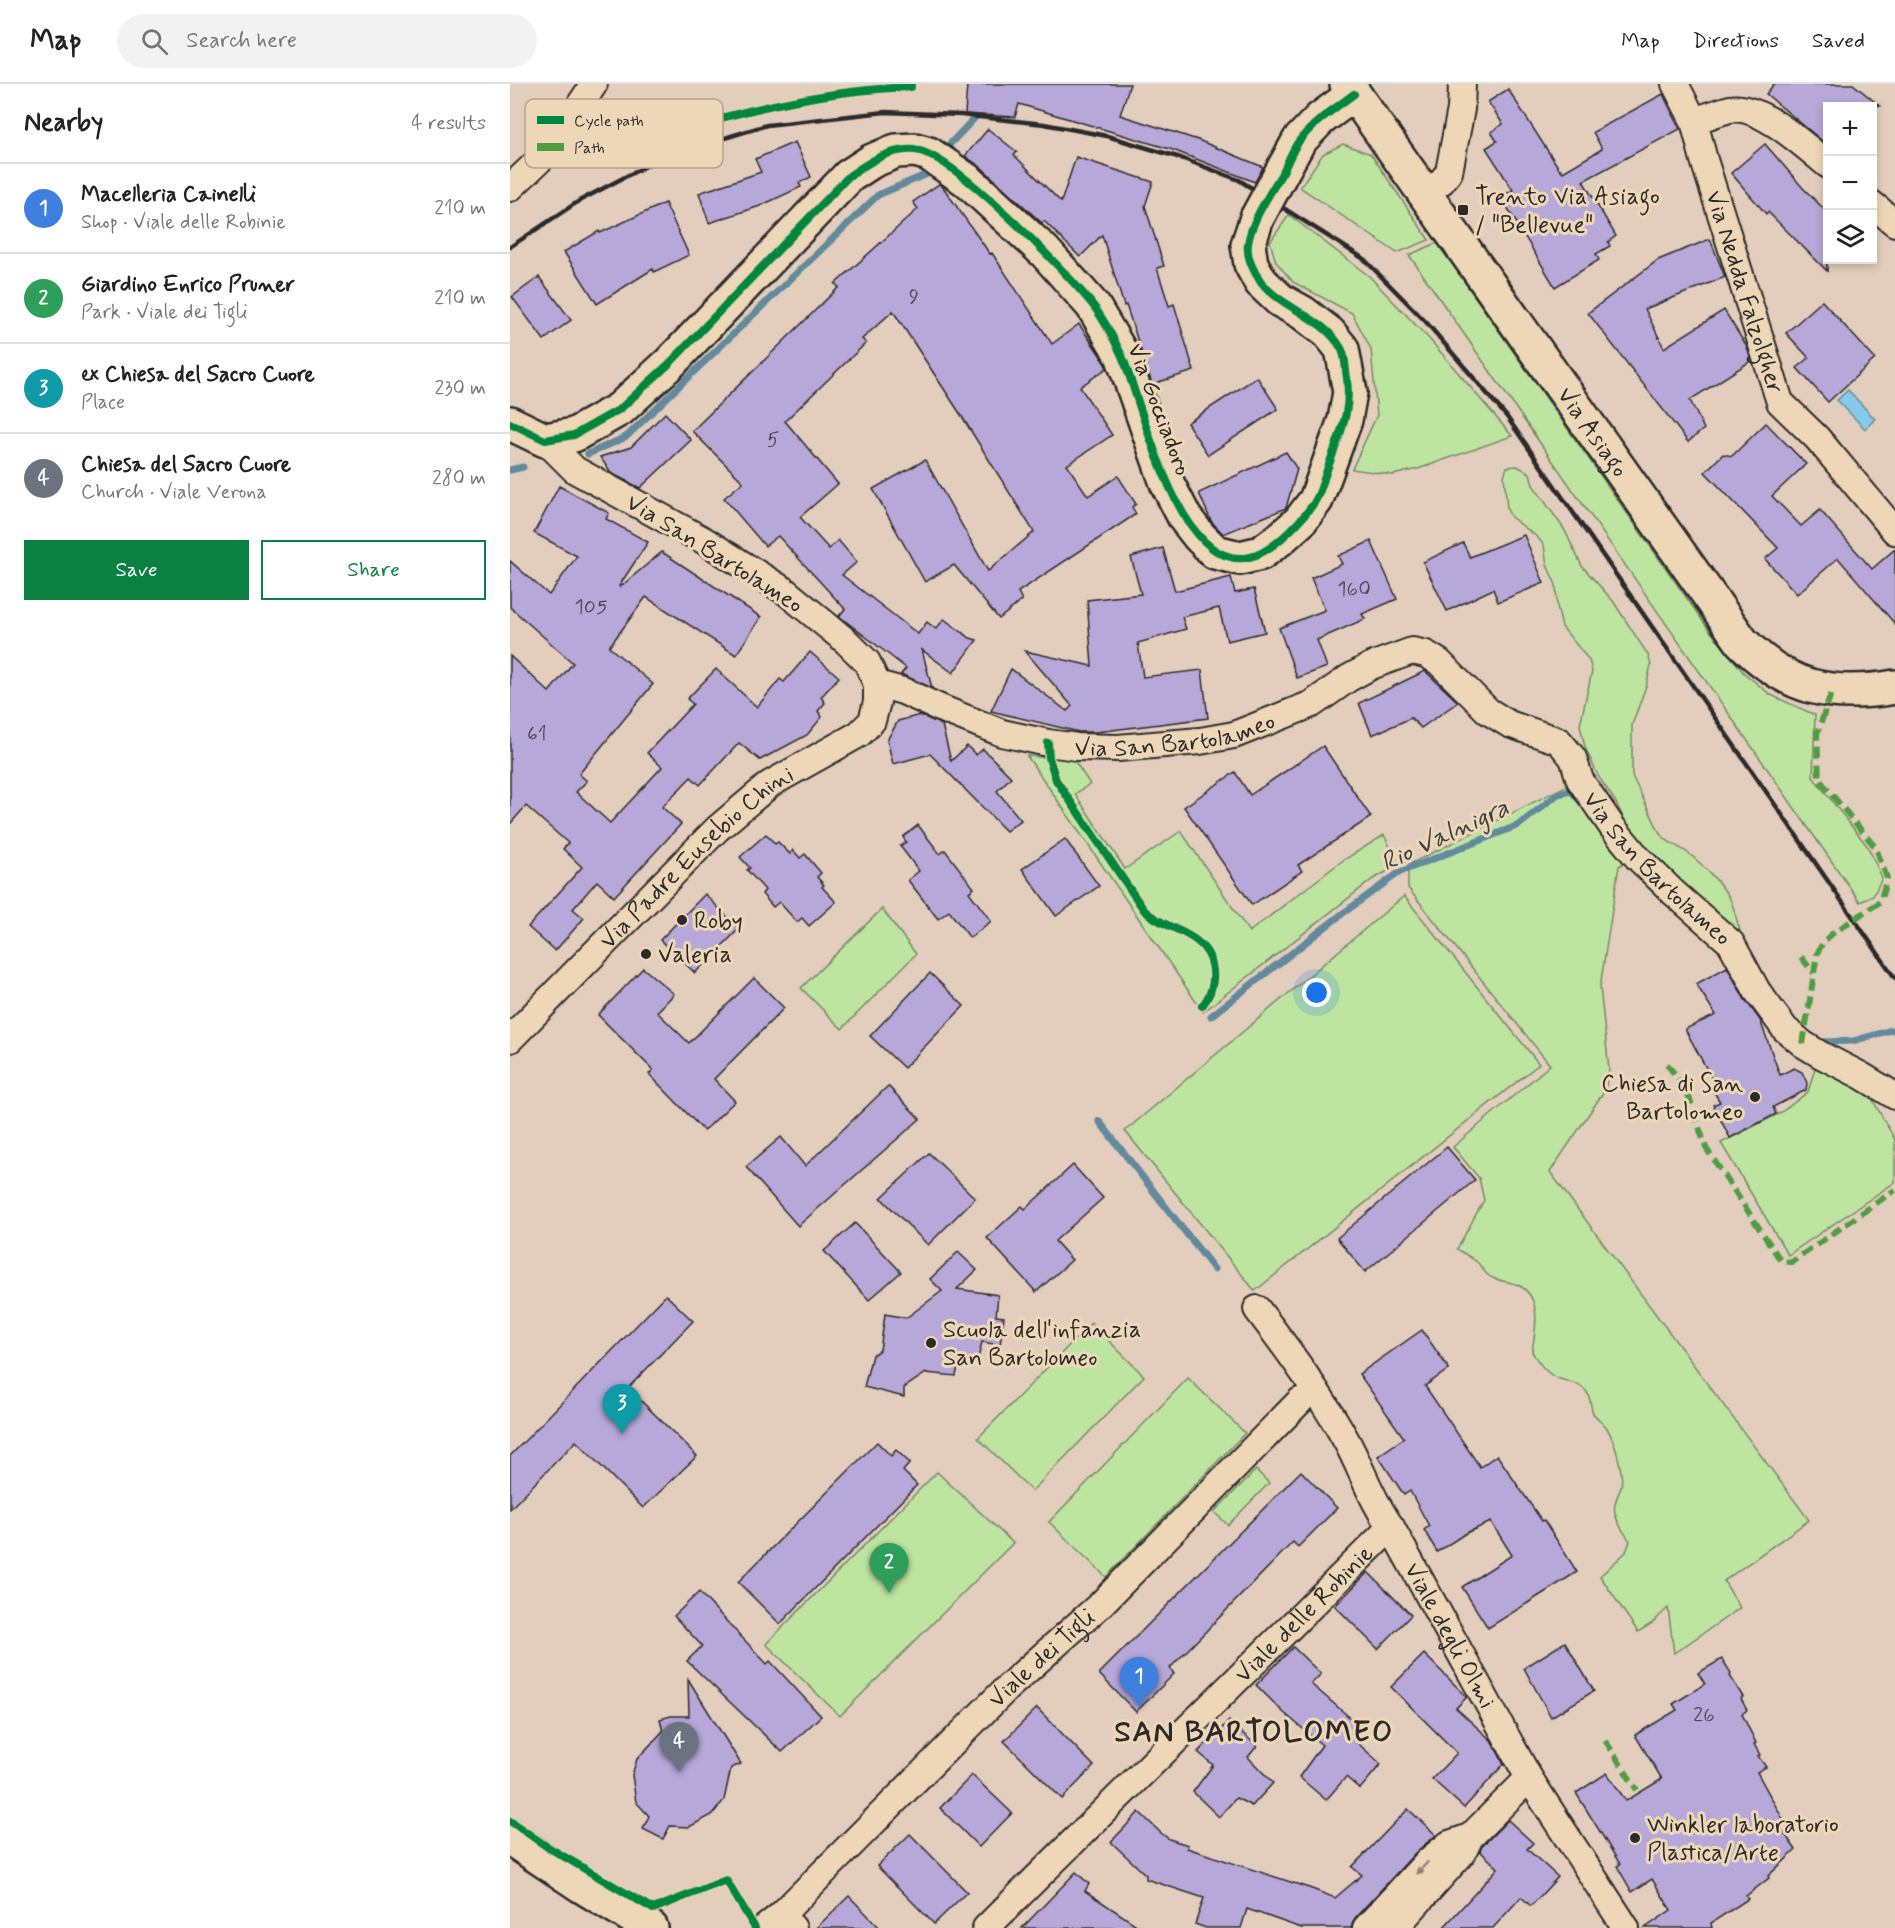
<!DOCTYPE html>
<meta charset="utf-8">
<style>
:root{--surface:#fff;--page:#f2f2f2;--text:#222;--muted:#767676;--line:#e0e0e0;--accent:#0b8043}
body{margin:0;font-family:Mynerve,sans-serif;background:var(--page);color:var(--text)}
.controls{position:absolute;right:18px;top:18px;display:grid;overflow:hidden;border-radius:0px;box-shadow:0 3px 9px #0003}
.controls button{width:54px;height:54px;display:grid;place-items:center;padding:0;border:0;border-bottom:2px solid var(--line);background:var(--surface);color:var(--text);font:30px sans-serif}
.you{position:absolute;left:807px;top:909px;width:21px;height:21px;margin:-15px;border:4px solid #fff;border-radius:50%;background:#1a73e8;box-shadow:0 0 0 9px #1a73e833}
.badge{display:grid;place-items:center;width:39px;height:39px;border-radius:50%;background:var(--accent);color:#fff;font-size:20px;font-weight:700}
.pin{position:absolute;translate:-50% -50px;filter:drop-shadow(0 2px 3px #0008)}
.pin::after{content:'';position:absolute;top:32px;width:21px;height:18px;background:inherit;clip-path:polygon(0 0,100% 0,50% 100%)}
.list{margin:0;padding:0;list-style:none}
h2{display:flex;justify-content:space-between;align-items:center;height:78px;margin:0;padding:0 24px;font-size:26px}
h2 small{font-size:20px;font-weight:400;color:var(--muted)}
.list li{display:grid;grid-template-columns:39px 1fr auto;gap:18px;align-items:center;box-sizing:border-box;height:90px;padding:0 24px;border-top:2px solid var(--line)}
.list b{display:block;font-size:22px;white-space:nowrap}
.list p{margin:0;font-size:20px;white-space:nowrap;color:var(--muted)}
.list em{font-size:20px;font-style:normal;color:var(--muted)}
.actions{display:flex;gap:12px;padding:18px 24px}
.actions a{flex:1;padding:14px 0;border:2px solid var(--accent);border-radius:0px;text-align:center;font-size:21px;color:var(--accent)}
.actions .main{background:var(--accent);color:#fff}
.icon{flex:none;width:33px;height:33px;fill:none;stroke:currentColor;stroke-width:2;stroke-linecap:round;stroke-linejoin:round}
.map{position:relative;flex:none;width:1385px;height:1844px;overflow:hidden}
header{display:flex;align-items:center;gap:36px;box-sizing:border-box;height:84px;padding:0 30px;background:var(--surface);border-bottom:2px solid var(--line)}
header strong{font-size:28px}
nav{display:flex;gap:33px;margin-inline-start:auto;font-size:21px}
.search{width:420px;height:54px;background:var(--page);display:flex;align-items:center;gap:15px;box-sizing:border-box;padding:0 21px;border-radius:33px;color:var(--muted);font-size:22px}
main{display:flex}
aside{flex:1;background:var(--surface)}
.map>svg:first-child{display:block}
</style>
<header>
<strong>Map</strong>
<div class="search"><svg class="icon" aria-label="search" viewBox="0 0 24 24"><circle cx="10" cy="10" r="6"/><path d="M15 15l6 6"/></svg>Search here</div>
<nav><a>Map</a><a>Directions</a><a>Saved</a></nav>
</header>
<main>
<aside>
<h2>Nearby<small>4 results</small></h2>
<ul class="list">
<li><span class="badge" style="background:#3f7fe0">1</span><div><b>Macelleria Cainelli</b><p>Shop · Viale delle Robinie</p></div><em>210 m</em></li>
<li><span class="badge" style="background:#2e9e5b">2</span><div><b>Giardino Enrico Pruner</b><p>Park · Viale dei Tigli</p></div><em>210 m</em></li>
<li><span class="badge" style="background:#0f9aa8">3</span><div><b>ex Chiesa del Sacro Cuore</b><p>Place</p></div><em>230 m</em></li>
<li><span class="badge" style="background:#6b7280">4</span><div><b>Chiesa del Sacro Cuore</b><p>Church · Viale Verona</p></div><em>280 m</em></li>
</ul>
<div class="actions"><a class="main">Save</a><a>Share</a></div>
</aside>
<div class="map">
<svg width="1385" height="1844" viewBox="0 0 1385 1844">
<rect width="100%" height="100%" fill="#e3cebd"/>
<filter id="ink" filterUnits="userSpaceOnUse"><feTurbulence type="fractalNoise" baseFrequency=".0167" numOctaves="2"/><feDisplacementMap in="SourceGraphic" scale="12" xChannelSelector="R" yChannelSelector="G"/><feConvolveMatrix kernelMatrix="1 2 1 2 8 2 1 2 1" color-interpolation-filters="sRGB"/></filter>
<g filter="url(#ink)">
<g fill="#bee5a0" stroke="#748866" stroke-width="1.5">
<polygon points="833,60 861,70 919,156 887,169 790,103 813,70"/>
<polygon points="779,131 859,192 921,257 1002,352 908,385 883,391 842,385 867,331 861,265 842,229 783,198 766,178 760,158"/>
<polygon points="927,159 1197,543 1234,589 1261,611 1305,631 1303,693 1358,763 1372,794 1363,812 1350,818 899,171"/>
<path d="M1007 382 1020 389 1023 401 1054 445 1072 482 1103 517 1138 571 1141 581 1136 602 1122 641V692L1151 751C1159 760 1168 762 1178 769 1191 779 1212 800 1220 815 1225 825 1226 836 1230 846L1220 845 1184 810 1175 806 1143 778 1119 745 1105 717 1088 692 1075 663 1070 641 1082 587 1079 576 1052 543 1047 522 1046 501 1037 481 1034 461 1027 453 1001 433 997 425 994 392 997 383Z"/>
<polygon points="517,672 559,675 566,679 580,700 565,710 615,785 671,747 739,848 832,777 874,751 889,781 863,795 693,928"/>
<path d="M1064 698 1123 774 1109 782 1090 903 1099 986 1095 1006 1040 1088 1299 1436 1214 1497 1230 1524 1164 1569 1158 1524 1141 1540 1128 1548 1090 1492 1116 1468 1120 1457C1114 1448 1107 1440 1105 1429 1103 1419 1108 1412 1111 1403 1114 1390 1105 1358 1098 1346 1095 1339 1087 1335 1083 1329 1080 1322 1081 1313 1076 1307 1068 1298 1057 1298 1047 1294 1035 1289 1029 1278 1022 1268 1025 1247 1033 1215 1010 1202 1001 1197 992 1198 983 1194 974 1191 973 1183 967 1178 961 1173 953 1169 947 1165L974 1116 969 1094 943 1063 1040 981 898 804V781Z"/>
<polygon points="894,812 1029,980 745,1207 615,1047"/>
<polygon points="372,825 406,870 332,945 291,904"/>
<polygon points="1306,981 1355,1002 1385,1056 1385,1098 1278,1171 1211,1059 1270,1029 1298,1008"/>
<polygon points="581,1239 634,1292 522,1407 468,1354"/>
<polygon points="678,1294 735,1349 596,1493 539,1438"/>
<polygon points="746,1386 759,1399 718,1441 704,1428"/>
<polygon points="427,1388 503,1459 330,1632 256,1560"/>
</g>
<polygon fill="#87cae8" stroke="#628a9c" stroke-width="1.5" points="1338,306 1365,335 1355,345 1327,316"/>
<g fill="none" stroke-linecap="round" stroke-linejoin="round">
<g stroke="#628a9c" stroke-width="7">
<polyline points="439,61 473,25"/>
<polyline points="78,370 116,353 368,111 415,91"/>
<polyline points="0,386 13,383"/>
<polyline points="701,932 832,830 890,788 1009,741 1048,710 1061,707 1071,718"/>
<polyline points="1311,958 1343,957 1385,945"/>
<polyline points="589,1037 704,1185"/>
</g>
</g>
<g fill="#b6a8d9" stroke="#2b2b2b" stroke-width="1.5">
<polygon points="457,0 620,0 610,31 688,56 753,83 745,98 663,66 509,20 505,33 455,30"/>
<polygon points="1264,0 1343,0 1370,22 1317,22 1317,61 1256,10"/>
<polygon points="998,5 1050,86 1051,85 1053,88 1092,65 1083,48 1153,10 1170,45 1073,97 1106,152 1098,158 1100,162 1086,170 1089,176 1045,203 991,113 1003,106 976,64 987,57 981,48 993,40 978,18"/>
<polygon points="478,45 507,68 504,71 551,118 566,73 643,98 635,122 654,182 647,184 659,222 664,220 684,287 642,300 616,221 614,222 592,151 570,173 534,137 532,139 471,83 455,72"/>
<polygon points="285,58 301,93 289,99 291,103 250,122 199,139 189,109 251,88 245,75"/>
<polygon points="1255,60 1293,104 1317,128 1317,187 1258,128 1256,130 1221,89"/>
<polygon points="429,100 433,103 480,170 482,169 542,260 569,240 590,271 597,284 570,303 602,351 557,381 578,412 608,392 626,420 622,423 626,430 508,508 512,516 489,535 444,481 415,498 363,405 415,376 478,487 524,448 451,331 383,227 352,255 356,259 275,337 328,400 290,433 319,465 328,456 347,478 332,491 408,550 417,538 426,545 434,535 460,554 467,556 443,589 412,566 422,604 391,590 396,584 329,532 335,525 268,452 255,462 214,414 233,398 182,347 329,203 325,200 408,125 403,118"/>
<polygon points="155,119 179,171 144,188 143,185 87,220 54,168 89,147 90,149"/>
<polygon points="1200,155 1215,193 1135,225 1154,264 1214,226 1237,263 1241,277 1180,316 1194,345 1178,358 1078,229 1148,176"/>
<polygon points="29,193 61,236 34,256 2,213"/>
<polygon points="1312,217 1365,275 1318,318 1287,284 1299,274 1276,249"/>
<polygon points="747,293 768,325 698,371 677,339"/>
<polygon points="155,329 181,356 130,404 101,389 90,373 121,363"/>
<polygon points="1256,339 1296,380 1262,412 1291,442 1310,426 1362,485 1385,465 1385,540 1328,474 1287,510 1255,475 1268,464 1195,388 1213,370 1222,372"/>
<polygon points="776,368 787,385 776,424 713,450 701,437 689,409"/>
<polygon points="49,402 99,429 96,435 138,458 109,502 110,503 152,468 251,533 226,571 136,513 99,563 143,600 69,690 77,697 66,708 100,739 152,683 137,669 183,620 177,615 206,585 247,623 270,595 274,598 300,568 329,593 311,613 315,619 308,627 312,633 297,651 250,676 229,659 190,701 181,693 152,723 171,740 104,813 87,797 63,825 74,834 45,867 18,843 72,783 53,765 58,759 16,722 0,740 0,572 39,608 63,579 0,523 0,477 39,511 67,472 24,449"/>
<polygon points="1014,451 1034,499 988,518 983,505 937,527 913,478 953,459 960,473"/>
<polygon points="861,457 887,515 852,530 855,535 807,556 817,583 787,594 769,544 815,526 801,494 832,480 828,472"/>
<polygon points="653,464 665,507 721,493 725,509 744,505 755,548 717,557 709,524 672,533 676,545 628,559 633,593 692,586 698,634 586,648 569,648 481,627 501,585 557,627 562,622 515,567 582,582 577,516 631,510 621,473"/>
<polygon points="915,587 948,618 911,644 901,634 862,651 849,619"/>
<polygon points="410,631 432,641 441,677 457,662 466,671 473,665 501,693 487,707 511,736 496,747 420,670 383,680 377,656 388,637"/>
<polygon points="813,662 861,733 788,781 792,787 742,821 674,723 725,688 740,711"/>
<polygon points="408,741 430,770 435,766 464,804 459,808 481,837 460,854 439,827 428,835 398,796 409,787 390,762 396,758 393,753"/>
<polygon points="256,750 265,760 268,758 280,770 283,766 290,774 295,770 311,789 307,793 314,801 312,803 326,818 299,842 292,834 287,838 269,818 263,823 252,810 255,806 237,786 240,784 230,773"/>
<polygon points="555,755 589,802 546,832 512,785"/>
<polygon points="195,810 229,845 185,889 150,856"/>
<polygon points="1217,883 1234,914 1250,936 1270,991 1284,984 1292,988 1297,999 1296,1006 1263,1023 1266,1030 1220,1054 1203,1021 1210,1018 1204,1008 1208,1006 1175,945 1206,931 1186,900"/>
<polygon points="133,884 164,910 147,928 179,959 244,894 274,924 204,995 225,1017 194,1047 139,990 143,986 88,931"/>
<polygon points="420,889 454,922 394,984 360,952"/>
<polygon points="378,1002 410,1035 288,1142 236,1083 271,1053 295,1082"/>
<polygon points="937,1063 965,1096 855,1188 827,1154"/>
<polygon points="419,1069 465,1114 418,1161 371,1114"/>
<polygon points="563,1081 593,1114 545,1157 562,1176 526,1208 477,1154 512,1122 515,1125"/>
<polygon points="345,1139 391,1188 359,1216 314,1167"/>
<polygon points="448,1168 467,1186 447,1205 488,1211 486,1232 494,1233 490,1261 472,1258 468,1275 450,1274 446,1292 416,1289 394,1304 394,1313 354,1303 362,1271 370,1266 375,1230 396,1234 432,1207 420,1195"/>
<polygon points="156,1211 183,1237 118,1304 187,1372 133,1424 66,1357 0,1425 0,1372"/>
<polygon points="912,1246 939,1285 915,1302 970,1383 987,1371 1032,1437 1034,1436 1067,1488 978,1544 952,1503 1002,1471 981,1438 956,1449 927,1468 914,1446 919,1442 900,1407 894,1411 868,1372 894,1354 849,1290"/>
<polygon points="367,1358 381,1372 386,1366 400,1379 393,1387 407,1401 270,1540 228,1498"/>
<polygon points="791,1387 827,1424 788,1463 783,1458 660,1584 664,1590 626,1628 589,1590"/>
<polygon points="858,1488 901,1531 868,1565 825,1522"/>
<polygon points="189,1508 257,1580 260,1577 311,1632 272,1668 177,1577 192,1562 164,1532"/>
<polygon points="1055,1558 1084,1607 1041,1633 1014,1584"/>
<polygon points="783,1563 811,1590 801,1600 852,1644 843,1655 871,1680 850,1705 836,1693 816,1716 789,1693 812,1661 773,1628 746,1601"/>
<polygon points="914,1570 957,1613 946,1624 981,1656 994,1680 954,1724 922,1695 947,1669 881,1603"/>
<polygon points="1212,1575 1221,1589 1220,1592 1233,1613 1231,1615 1237,1626 1232,1630 1246,1659 1244,1660 1250,1671 1248,1672 1256,1683 1247,1688 1275,1739 1270,1743 1286,1766 1258,1792 1259,1794 1236,1812 1238,1815 1201,1839 1202,1844 1135,1844 1161,1826 1142,1795 1122,1808 1107,1782 1110,1780 1066,1709 1097,1689 1116,1717 1152,1695 1125,1651 1167,1626 1163,1620 1195,1600 1188,1589"/>
<polygon points="178,1595 231,1680 221,1684 214,1716 202,1731 179,1743 160,1742 153,1755 133,1745 139,1732 126,1718 122,1691 127,1675 153,1647 150,1635 161,1632 179,1632"/>
<polygon points="527,1624 584,1682 552,1715 494,1657"/>
<polygon points="719,1637 747,1662 738,1673 763,1699 742,1722 726,1714 709,1733 683,1708 703,1681 688,1668"/>
<polygon points="462,1691 502,1729 469,1763 430,1724"/>
<polygon points="898,1725 926,1751 906,1768 845,1834 841,1844 791,1844 737,1825 731,1844 696,1844 685,1840 694,1814 636,1795 636,1791 601,1758 629,1728 651,1749 659,1755 678,1761 677,1764 802,1805 825,1814 852,1791 842,1783"/>
<polygon points="998,1736 1023,1759 1017,1765 1048,1793 1021,1822 1011,1813 983,1844 933,1844 988,1784 970,1767 972,1762"/>
<polygon points="400,1750 457,1808 424,1840 367,1782"/>
<polygon points="566,1788 579,1800 575,1807 631,1844 512,1844"/>
<polygon points="339,1812 370,1844 306,1844"/>
</g>
<g fill="none" stroke-linecap="round" stroke-linejoin="round">
<g stroke="#2b2b2b" stroke-width="30">
<g id="street">
<path id="s1" d="M1165 0 1184 37 1194 76 1270 318 1307 354 1385 447"/>
<path d="M1184 37C1196 33 1208 28 1220 25 1249 19 1296 63 1318 81"/>
<polyline points="0,104 40,66 84,0"/>
<polyline points="915,110 932,97 939,88 951,25 952,0"/>
<polyline points="1362,120 1385,139"/>
<path id="s2" d="M367 600 393 607 430 624 492 649 538 659 567 663 608 664 690 657 724 651 802 620 839 594 861 582 902 567 916 570 929 578 978 627 999 640 1049 657 1063 674 1070 696 1103 744 1128 774 1164 809 1221 859 1247 907 1275 945 1293 960 1311 971 1352 992 1385 1012"/>
<path id="s3" d="M0 955 207 745 260 700 349 650 362 637 367 618V600L357 578 337 558 275 507 195 457 65 386 35 356"/>
<path id="s4" d="M747 1225C780 1268 811 1311 837 1358 852 1386 862 1417 881 1443L1019 1694 1116 1844"/>
<path id="s5" d="M271 1831 497 1604 591 1520 790 1317"/>
<polyline points="255,1844 271,1831 283,1844"/>
<path id="s6" d="M476 1844 881 1443"/>
<polyline points="856,1844 917,1778 939,1760 957,1754"/>
<polyline points="885,1844 953,1768 960,1753 1019,1694"/>
</g>
</g>
<g stroke="#2b2b2b" stroke-width="38">
<g id="secondary">
<path id="s7" d="M837 0 1232 558C1278 605 1321 614 1385 603"/>
<polyline points="774,84 789,57 810,35 844,10"/>
<polyline points="0,339 35,356 64,351 110,325 160,279 339,92 362,77 386,67 405,66 419,70 458,97 535,168 583,222 612,271 657,399 675,434 689,452 705,468 730,474 751,469 770,455 790,437 806,416 835,336 840,308 832,265 819,249 793,229 770,216 751,198 741,180 738,161 747,134"/>
<polyline points="0,1754 72,1802 141,1844"/>
</g>
</g>
<use href="#street" stroke="#eed7b6" stroke-width="26"/>
<use href="#secondary" stroke="#eed7b6" stroke-width="33"/>
<polyline stroke="#2b2b2b" stroke-width="4.5" points="0,163 69,117 153,73 257,41 375,28 451,31 534,40 597,52 671,74 729,96 854,175 916,238 997,333 1385,894"/>
<g stroke="#2b2b2b" stroke-width="38" stroke-linecap="butt">
<polyline id="secondary-bridge" points="747,134 774,84"/>
</g>
<use href="#secondary-bridge" stroke="#eed7b6" stroke-width="33"/>
<g stroke="#4f9d41" stroke-width="6" stroke-dasharray="12 6" stroke-linecap="butt">
<polyline points="1291,873 1304,889"/>
<polyline points="1293,960 1307,870 1313,858 1323,849 1370,818 1377,794 1366,764 1309,695 1307,650 1322,607"/>
<polyline points="1157,980 1177,1007 1196,1064 1271,1177 1282,1178 1385,1106"/>
<polyline points="1095,1656 1127,1706"/>
</g>
<g stroke="#eed7b6" stroke-width="11">
<g id="cycleway">
<path d="M95 52 102 71C198 33 298 7 401 3V0"/>
<path d="M0 339 35 356 64 351 110 325 160 279 339 92C359 78 380 64 405 66 444 70 555 187 582 220 593 234 604 255 612 272 633 319 671 508 751 469 769 460 792 436 804 419 810 410 813 397 817 386 830 349 843 327 836 287 835 280 835 270 831 264 813 233 773 225 752 199 744 189 736 172 738 160 741 136 763 105 775 84 779 75 783 65 789 57 804 38 825 24 844 10"/>
<path d="M538 659 539 674 546 696 634 826C650 841 667 843 684 855 707 871 709 901 692 922"/>
<polyline points="0,1737 36,1762 143,1825 216,1796 245,1844"/>
</g>
</g>
<use href="#cycleway" stroke="#00873e" stroke-width="8"/>
</g>
<defs><path id="oneway-solid" d="M-6-.8H1V-3.2L6.5 0L1 3.2V.8H-6Z" transform="scale(1.5)"/></defs>
<use fill="#8c8170" href="#oneway-solid" transform="translate(912 1784) rotate(134)"/>
</g>
<g fill="#2b2b2b" stroke="#eed7b6" stroke-width="2">
<rect x="947" y="120" width="12" height="12" rx="3"/>
<circle cx="172" cy="836" r="6"/>
<circle cx="136" cy="870" r="6"/>
<circle cx="1245" cy="1013" r="6"/>
<circle cx="421" cy="1259" r="6"/>
<circle cx="1125" cy="1754" r="6"/>
</g>
<g text-anchor="middle" stroke-width="6" stroke-linejoin="round" paint-order="stroke">
<g font-size="21" fill="#4e4a56">
<text x="404" y="219">9</text>
<text x="263" y="362">5</text>
<text x="844" y="511">160</text>
<text x="81" y="529">105</text>
<text x="27" y="656">61</text>
<text x="1194" y="1637">26</text>
</g>
<g font-size="24" fill="#2b2b2b" stroke="#eed7b6" text-anchor="start">
<text x="965" y="120">Trento Via Asiago<tspan x="965" dy="28">/ "Bellevue"</tspan></text>
<text x="184" y="844">Roby</text>
<text x="148" y="878">Valeria</text>
<text x="1233" y="1007" text-anchor="end">Chiesa di San<tspan x="1233" dy="28">Bartolomeo</tspan></text>
<text x="433" y="1253">Scuola dell'infanzia<tspan x="433" dy="28">San Bartolomeo</tspan></text>
<text x="1137" y="1748">Winkler laboratorio<tspan x="1137" dy="28">Plastica/Arte</tspan></text>
</g>
<g font-size="24" fill="#2b2b2b" stroke="#eed7b6">
<text dy="8" stroke="none"><textPath href="#s1" startOffset="220">Via Nedda Falzolgher</textPath></text>
<text transform="translate(650 325) rotate(69)" y="8">Via Gocciadoro</text>
<text dy="8" stroke="none"><textPath href="#s7" startOffset="426">Via Asiago</textPath></text>
<text transform="translate(205 469) rotate(32)" y="8">Via San Bartolameo</text>
<text dy="8" stroke="none"><textPath href="#s2" startOffset="310">Via San Bartolameo</textPath></text>
<text dy="8" stroke="none"><textPath href="#s3" startOffset="261">Via Padre Eusebio Chini</textPath></text>
<text dy="8" stroke="none"><textPath href="#s2" startOffset="906">Via San Bartolameo</textPath></text>
<text dy="8" stroke="none"><textPath href="#s6" startOffset="447">Viale delle Robinie</textPath></text>
<text dy="8" stroke="none"><textPath href="#s4" startOffset="380">Viale degli Olmi</textPath></text>
<text dy="8" stroke="none"><textPath href="#s5" startOffset="366">Viale dei Tigli</textPath></text>
</g>
<g font-size="26" font-style="italic" fill="#394347" stroke="#eed7b6">
<text transform="translate(934 750) rotate(-25)" y="9">Rio Valnigra</text>
</g>
<g font-size="30" font-weight="bold" letter-spacing="1.5" fill="#2b2b2b" stroke="#eed7b6">
<text x="744" y="1657">SAN BARTOLOMEO</text>
</g>
</g>
<rect x="15" y="15" width="198" height="69" rx="9" fill="#eed7b6" stroke="#b4a38c" stroke-width="1.5"/>
<rect x="27" y="32" width="27" height="8" fill="#00873e"/>
<rect x="27" y="59" width="27" height="8" fill="#4f9d41"/>
<g font-size="16" fill="#2b2b2b">
<text x="64" y="42">Cycle path</text>
<text x="64" y="69">Path</text>
</g>
</svg>
<div class="controls">
<button>+</button>
<button>−</button>
<button><svg class="icon" aria-label="layers" viewBox="0 0 24 24"><path d="M12 4l9 5-9 5-9-5zM3 14l9 5 9-5"/></svg></button>
</div>
<div class="you"></div>
<div class="pin badge" style="left:629px;top:1623px;background:#3f7fe0">1</div>
<div class="pin badge" style="left:379px;top:1509px;background:#2e9e5b">2</div>
<div class="pin badge" style="left:112px;top:1350px;background:#0f9aa8">3</div>
<div class="pin badge" style="left:169px;top:1688px;background:#6b7280">4</div>
</div>
</main>
